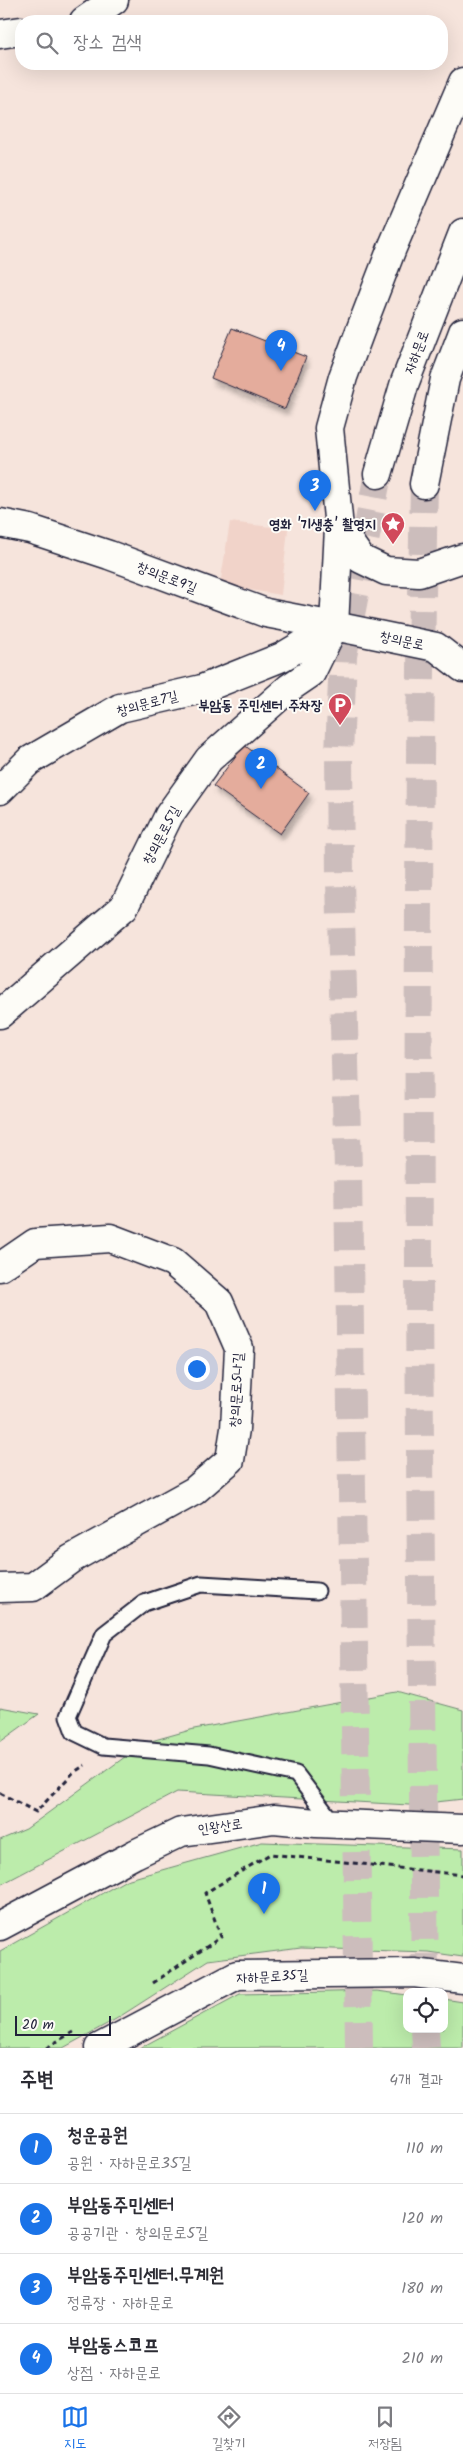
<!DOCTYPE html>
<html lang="ko">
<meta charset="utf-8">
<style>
:root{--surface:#fff;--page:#f7f7f7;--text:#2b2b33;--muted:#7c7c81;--line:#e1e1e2;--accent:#1a73e8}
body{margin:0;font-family:Kalam,"Poor Story",sans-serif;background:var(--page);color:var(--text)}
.controls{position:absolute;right:15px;bottom:15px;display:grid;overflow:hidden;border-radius:10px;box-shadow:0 5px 20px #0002}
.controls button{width:45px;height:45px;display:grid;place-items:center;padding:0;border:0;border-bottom:1px solid var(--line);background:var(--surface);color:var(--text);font:25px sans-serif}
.scale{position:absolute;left:15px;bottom:12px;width:96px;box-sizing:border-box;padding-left:5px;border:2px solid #22223b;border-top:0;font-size:14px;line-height:18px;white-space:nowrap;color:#22223b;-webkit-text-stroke:4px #fdfcf7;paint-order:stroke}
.you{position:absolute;left:196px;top:1368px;width:18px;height:18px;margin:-12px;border:4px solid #fff;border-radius:50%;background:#1a73e8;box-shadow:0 0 0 8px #1a73e833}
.badge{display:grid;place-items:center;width:32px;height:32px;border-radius:50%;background:var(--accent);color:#fff;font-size:16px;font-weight:700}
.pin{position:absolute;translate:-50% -41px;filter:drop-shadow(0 1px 2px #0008)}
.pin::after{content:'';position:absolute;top:26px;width:18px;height:15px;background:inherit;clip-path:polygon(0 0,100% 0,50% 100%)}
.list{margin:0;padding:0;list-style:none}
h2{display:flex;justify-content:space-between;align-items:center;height:65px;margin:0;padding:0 20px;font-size:21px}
h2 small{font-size:16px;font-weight:400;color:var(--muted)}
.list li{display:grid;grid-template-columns:32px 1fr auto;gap:15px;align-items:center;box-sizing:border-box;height:70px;padding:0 20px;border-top:1px solid var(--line)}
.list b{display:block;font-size:19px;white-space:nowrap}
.list p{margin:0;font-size:16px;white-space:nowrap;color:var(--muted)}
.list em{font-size:16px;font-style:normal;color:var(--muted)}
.icon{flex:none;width:28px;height:28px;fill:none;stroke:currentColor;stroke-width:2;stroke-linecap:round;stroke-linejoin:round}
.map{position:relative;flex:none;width:463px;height:2048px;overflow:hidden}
.search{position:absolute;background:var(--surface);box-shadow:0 5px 20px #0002;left:15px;right:15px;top:15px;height:55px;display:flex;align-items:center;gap:12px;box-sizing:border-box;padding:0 18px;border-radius:20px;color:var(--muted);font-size:19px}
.sheet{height:345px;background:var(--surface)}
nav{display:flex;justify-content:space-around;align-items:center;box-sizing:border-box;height:70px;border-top:1px solid var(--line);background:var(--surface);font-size:14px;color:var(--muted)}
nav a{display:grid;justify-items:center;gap:2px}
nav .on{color:var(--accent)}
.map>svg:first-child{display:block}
</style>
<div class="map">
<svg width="463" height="2048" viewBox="0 0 463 2048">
<defs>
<filter id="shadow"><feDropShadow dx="3" dy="5.5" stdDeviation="2.5" flood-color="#0004"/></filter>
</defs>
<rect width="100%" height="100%" fill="#f6e4dc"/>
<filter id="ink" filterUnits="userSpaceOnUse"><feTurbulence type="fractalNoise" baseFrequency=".02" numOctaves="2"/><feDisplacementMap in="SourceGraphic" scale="10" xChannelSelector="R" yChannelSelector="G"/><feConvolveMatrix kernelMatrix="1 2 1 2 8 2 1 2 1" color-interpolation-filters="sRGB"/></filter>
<g filter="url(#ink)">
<polygon fill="#f1d3c9" points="230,522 288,529 281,595 220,585"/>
<g fill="#bcecab" stroke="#6f8773">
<polygon points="397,1692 463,1710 463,1799 409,1805 177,1792 0,1885 0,1840 26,1829 144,1743 194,1729"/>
<polygon points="0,1707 39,1714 0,1742"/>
<polygon points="262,1842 463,1849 463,1957 428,1952 301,1948 208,1960 116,2019 63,2048 0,2048 0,1951 126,1880"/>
<polygon points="377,1991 407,1995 407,2029 444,2029 444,1999 463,2002 463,2048 140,2048 240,1994"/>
</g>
<g fill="#e4ac9c" stroke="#22223b" filter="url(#shadow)">
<polygon points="232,328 306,357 285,409 211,378"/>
<polygon points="244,745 309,793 280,834 213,786"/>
</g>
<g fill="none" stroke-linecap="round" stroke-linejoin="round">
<g stroke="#ccbdbc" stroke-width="28" stroke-dasharray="28 14" stroke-linecap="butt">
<path d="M424 484C414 987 420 1489 425 1992"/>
<polyline points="425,2029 426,2048"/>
<polyline points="359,2048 348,1170 340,881 339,754 343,656 378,474"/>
</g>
<g stroke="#22223b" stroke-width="19">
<polyline id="service" points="317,1591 201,1584 144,1603 104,1634 68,1716 74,1732 103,1746 209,1755 296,1774 334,1824"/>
</g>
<g stroke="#22223b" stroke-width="31">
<g id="minor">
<polyline points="84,21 114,0"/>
<polyline points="0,34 21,31"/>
<polyline points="0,523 30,529 109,555 266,613 334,626"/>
<polyline points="0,790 29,761 120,708 202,689 282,657 334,626"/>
<polyline points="0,1014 124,907 169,815 209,759 289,688 311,673 334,626"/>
<polyline points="0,1267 35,1243 110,1238 173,1262 219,1302 239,1348 235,1429 230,1460 194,1491 71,1559 33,1587 0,1588"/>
<polyline points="99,2048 237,1975 414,1973 463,1979"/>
</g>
</g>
<g stroke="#22223b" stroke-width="31">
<g id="tertiary">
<polyline points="339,528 334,626 436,647 463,668"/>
<polyline points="0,1926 135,1854 181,1832 274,1819 316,1823 463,1829"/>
</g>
</g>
<g stroke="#22223b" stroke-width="31">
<g id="primary">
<polyline points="463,82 392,248 360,331 343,377 329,428 339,528 361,559 386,571 419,573 463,558"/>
<polyline points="378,474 405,382 463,233"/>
<polyline points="424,484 445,379 463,332"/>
</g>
</g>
<g stroke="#22223b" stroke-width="3" stroke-dasharray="5 4" stroke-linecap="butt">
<polyline points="0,1793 36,1812 73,1773 85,1765"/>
<polyline points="153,1983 221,1937 205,1893 270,1854 463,1875"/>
<polyline points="46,2048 73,2032"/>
</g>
<use href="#service" stroke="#fdfcf7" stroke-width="15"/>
<use href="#minor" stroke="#fdfcf7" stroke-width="28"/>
<use href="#tertiary" stroke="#fdfcf7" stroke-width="28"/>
<use href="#primary" stroke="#fdfcf7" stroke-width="28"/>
</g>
</g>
<defs>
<g id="sight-pin" transform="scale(1.25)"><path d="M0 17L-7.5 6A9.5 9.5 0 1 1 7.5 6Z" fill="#d1495b" stroke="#fdfcf7"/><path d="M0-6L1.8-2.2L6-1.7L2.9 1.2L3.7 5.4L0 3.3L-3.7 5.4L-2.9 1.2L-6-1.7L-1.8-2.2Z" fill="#fff"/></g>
<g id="parking-pin" transform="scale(1.25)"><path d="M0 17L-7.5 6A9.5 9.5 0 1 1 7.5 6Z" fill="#d1495b" stroke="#fdfcf7"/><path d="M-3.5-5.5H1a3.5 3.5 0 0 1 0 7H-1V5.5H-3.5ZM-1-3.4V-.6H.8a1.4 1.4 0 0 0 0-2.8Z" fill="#fff"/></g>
</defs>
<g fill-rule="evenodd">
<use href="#sight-pin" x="393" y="524"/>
<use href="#parking-pin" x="340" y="705"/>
</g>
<g text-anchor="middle" stroke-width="4" stroke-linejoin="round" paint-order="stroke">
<g font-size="14" fill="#22223b" stroke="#fdfcf7">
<text transform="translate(416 352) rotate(-69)" y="5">자하문로</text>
<text transform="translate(167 577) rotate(21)" y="5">창의문로9길</text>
<text transform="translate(402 640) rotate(12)" y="5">창의문로</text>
<text transform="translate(147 703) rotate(-15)" y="5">창의문로7길</text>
<text transform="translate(161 835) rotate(-62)" y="5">창의문로5길</text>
<text transform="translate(236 1390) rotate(-87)" y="5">창의문로5나길</text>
<text transform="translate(220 1826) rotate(-8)" y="5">인왕산로</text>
<text transform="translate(272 1976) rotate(-3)" y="5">자하문로35길</text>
</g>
<g font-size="14" font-weight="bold" fill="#22223b" stroke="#fdfcf7" text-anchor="end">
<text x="376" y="529">영화 '기생충' 촬영지</text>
<text x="322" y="710">부암동 주민센터 주차장</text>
</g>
</g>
</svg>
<div class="controls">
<button><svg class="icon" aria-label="locate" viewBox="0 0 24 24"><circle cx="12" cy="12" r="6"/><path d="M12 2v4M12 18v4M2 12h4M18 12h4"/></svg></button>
</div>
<div class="scale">20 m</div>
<div class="you"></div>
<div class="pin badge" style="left:264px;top:1914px">1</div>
<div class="pin badge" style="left:261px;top:789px">2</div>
<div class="pin badge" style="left:315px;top:511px">3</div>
<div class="pin badge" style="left:281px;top:371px">4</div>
<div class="search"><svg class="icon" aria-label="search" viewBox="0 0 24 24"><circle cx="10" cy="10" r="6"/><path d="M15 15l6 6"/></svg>장소 검색</div>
</div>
<section class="sheet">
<h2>주변<small>4개 결과</small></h2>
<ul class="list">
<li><span class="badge">1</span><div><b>청운공원</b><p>공원 · 자하문로35길</p></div><em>110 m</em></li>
<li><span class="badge">2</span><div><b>부암동주민센터</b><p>공공기관 · 창의문로5길</p></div><em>120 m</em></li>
<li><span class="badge">3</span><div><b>부암동주민센터.무계원</b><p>정류장 · 자하문로</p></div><em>180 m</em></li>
<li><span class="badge">4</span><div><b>부암동스코프</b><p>상점 · 자하문로</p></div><em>210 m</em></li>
</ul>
</section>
<nav>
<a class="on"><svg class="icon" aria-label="map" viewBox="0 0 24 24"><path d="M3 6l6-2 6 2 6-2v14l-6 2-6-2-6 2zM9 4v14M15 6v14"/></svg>지도</a>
<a><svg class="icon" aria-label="directions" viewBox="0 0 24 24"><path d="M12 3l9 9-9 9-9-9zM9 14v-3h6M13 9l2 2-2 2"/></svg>길찾기</a>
<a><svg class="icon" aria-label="saved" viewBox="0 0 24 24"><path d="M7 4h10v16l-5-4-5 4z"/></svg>저장됨</a>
</nav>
